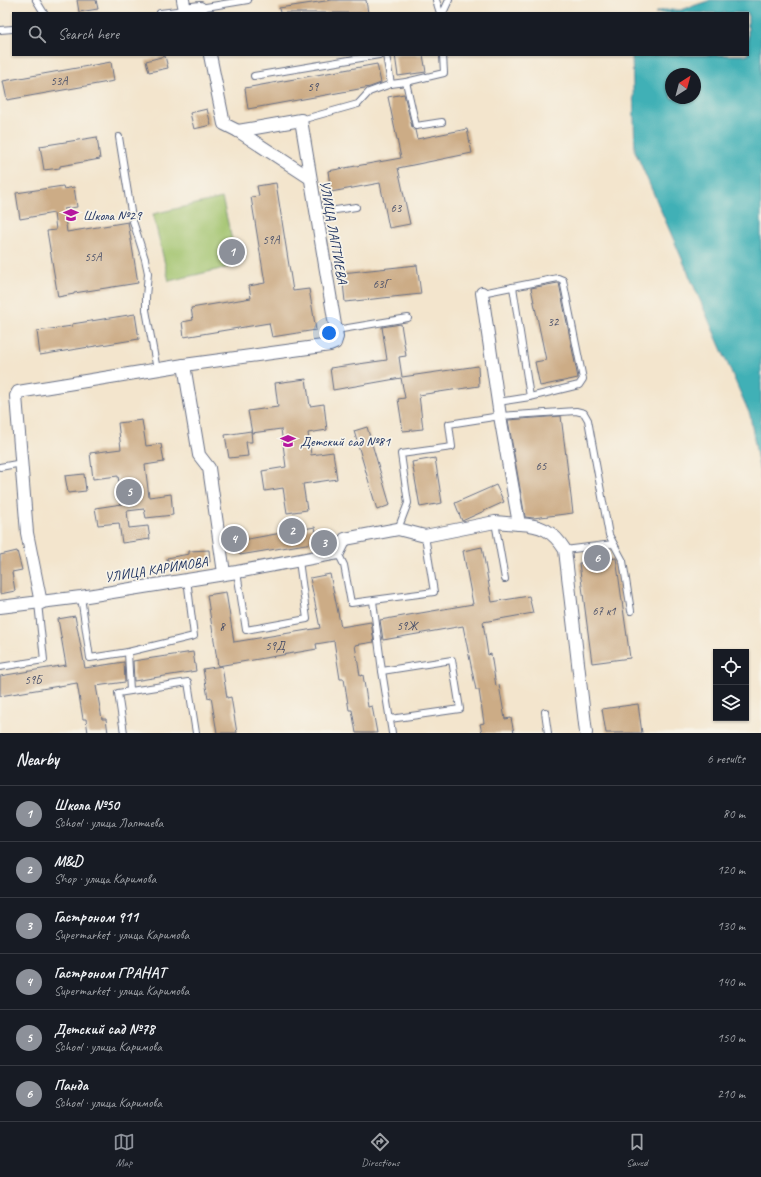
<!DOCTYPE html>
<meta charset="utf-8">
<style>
:root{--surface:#171b24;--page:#20242c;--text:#f1f3f6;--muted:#9ea1a6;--line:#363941;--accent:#8c9099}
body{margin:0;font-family:Caveat,sans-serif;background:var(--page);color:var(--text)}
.controls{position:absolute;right:12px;bottom:12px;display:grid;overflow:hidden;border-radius:0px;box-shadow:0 1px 3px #0004}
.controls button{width:36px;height:36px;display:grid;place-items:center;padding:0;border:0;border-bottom:1px solid var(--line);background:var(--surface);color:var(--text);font:20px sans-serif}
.compass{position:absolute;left:665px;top:68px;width:36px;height:36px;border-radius:50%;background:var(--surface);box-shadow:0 1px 3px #0004;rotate:36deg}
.you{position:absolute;left:329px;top:333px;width:14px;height:14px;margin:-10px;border:3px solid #fff;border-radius:50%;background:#1a73e8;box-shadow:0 0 0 6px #1a73e833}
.badge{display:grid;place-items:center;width:26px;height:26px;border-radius:50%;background:var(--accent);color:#fff;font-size:13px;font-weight:700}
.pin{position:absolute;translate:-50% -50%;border:2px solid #fff;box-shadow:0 1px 4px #0006}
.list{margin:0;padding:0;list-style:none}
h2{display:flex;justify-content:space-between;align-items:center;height:52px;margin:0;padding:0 16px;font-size:17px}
h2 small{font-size:13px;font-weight:400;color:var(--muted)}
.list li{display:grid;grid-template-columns:26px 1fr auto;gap:12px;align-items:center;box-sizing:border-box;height:56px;padding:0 16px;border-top:1px solid var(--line)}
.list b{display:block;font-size:15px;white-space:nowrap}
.list p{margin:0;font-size:13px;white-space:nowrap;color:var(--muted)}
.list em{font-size:13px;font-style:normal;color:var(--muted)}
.icon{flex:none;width:22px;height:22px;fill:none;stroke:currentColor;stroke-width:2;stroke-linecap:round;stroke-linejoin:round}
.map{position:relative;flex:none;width:761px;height:733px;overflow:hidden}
.search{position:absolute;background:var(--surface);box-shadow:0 1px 3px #0004;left:12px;right:12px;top:12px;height:44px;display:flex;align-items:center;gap:10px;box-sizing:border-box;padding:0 14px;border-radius:0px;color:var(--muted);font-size:15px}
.sheet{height:388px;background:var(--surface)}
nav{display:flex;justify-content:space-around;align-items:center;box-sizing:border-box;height:56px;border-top:1px solid var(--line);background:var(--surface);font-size:11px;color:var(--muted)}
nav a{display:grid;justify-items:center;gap:2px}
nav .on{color:var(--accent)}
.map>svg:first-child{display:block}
</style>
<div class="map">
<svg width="761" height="733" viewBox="0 0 761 733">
<rect width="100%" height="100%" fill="#f7f3e8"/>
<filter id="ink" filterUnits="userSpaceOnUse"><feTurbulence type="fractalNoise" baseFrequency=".025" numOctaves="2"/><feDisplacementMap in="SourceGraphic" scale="8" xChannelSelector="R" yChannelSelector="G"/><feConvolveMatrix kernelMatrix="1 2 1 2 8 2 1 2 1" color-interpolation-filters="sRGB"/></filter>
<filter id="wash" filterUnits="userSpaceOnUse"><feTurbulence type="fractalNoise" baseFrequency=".012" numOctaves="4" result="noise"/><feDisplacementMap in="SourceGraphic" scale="16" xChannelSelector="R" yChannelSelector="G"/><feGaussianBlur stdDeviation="0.9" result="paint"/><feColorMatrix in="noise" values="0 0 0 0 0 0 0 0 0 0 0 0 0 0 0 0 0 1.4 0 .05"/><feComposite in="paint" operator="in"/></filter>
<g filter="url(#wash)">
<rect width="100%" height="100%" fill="#f3e5cd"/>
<polygon fill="#a1c36d" stroke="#5e7966" points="222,198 238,265 169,281 153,214"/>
<path fill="#3fb0b6" stroke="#2d708a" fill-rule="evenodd" d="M711 0H761V480L750 415 635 151 632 55H748V13H655L663 10H681ZM671 74H695V98H671Z"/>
<g id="blocks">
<g fill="#ccac86">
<polygon points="77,0 96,0 98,9 79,12"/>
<polygon points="332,0 366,0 368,13 280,13 279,8"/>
<polygon points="395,55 423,55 426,72 398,76"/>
<polygon points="165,56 168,68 149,72 146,61"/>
<polygon points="111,62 114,81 7,100 3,81"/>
<polygon points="377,64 381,83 370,87 248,109 245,88"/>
<polygon points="404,94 412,127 415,130 417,139 467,129 472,153 398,168 410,224 389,228 380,183 331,192 328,171 401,158 388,97"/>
<polygon points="207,109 211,125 194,129 190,113"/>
<polygon points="97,137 100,159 60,166 60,168 44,170 40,146"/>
<polygon points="276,183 293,291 309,289 316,330 272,337 269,323 184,337 182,322 193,320 191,308 251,298 249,286 265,283 251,197 259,196 257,186"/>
<polygon points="63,186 64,189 74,187 77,207 64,209 67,232 128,222 138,283 74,293 74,294 58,297 47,231 56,230 54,213 20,219 16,193"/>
<polygon points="417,265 421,294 345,302 342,273"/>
<polygon points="558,283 559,283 578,378 540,386 535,362 546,360 531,288"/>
<polygon points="135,314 139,339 40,355 37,331 72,326 72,324"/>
<polygon points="401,324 406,356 399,357 402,377 478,366 479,386 419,395 423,429 403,431 398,399 405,398 401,378 333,390 330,368 387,360 382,327"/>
<polygon points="306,379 310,406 324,404 327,430 308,433 311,455 333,452 337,479 303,484 307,510 287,513 283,488 265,491 262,471 286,467 281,429 252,433 248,411 278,407 275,383"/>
<polygon points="561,416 573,513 533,518 525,517 508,420"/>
<polygon points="142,420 146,446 161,444 164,462 145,465 149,497 171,494 173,515 146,518 144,509 127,511 129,528 148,526 150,539 122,543 119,523 98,525 95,508 122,504 118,476 93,479 90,453 121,449 118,423"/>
<polygon points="367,427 390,505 377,510 354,431"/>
<polygon points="251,431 252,442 246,442 248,456 229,458 225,435"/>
<polygon points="435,458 442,503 420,507 412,462"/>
<polygon points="84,474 86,491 68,493 65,476"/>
<polygon points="496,485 504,502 462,521 455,503"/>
<polygon points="315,527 318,542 240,555 237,541"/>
<polygon points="482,547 492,602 529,596 533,613 483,622 488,655 491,654 496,686 499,685 505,719 511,718 514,733 482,733 480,724 484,723 479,690 476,690 463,626 383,640 380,620 473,604 463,551"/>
<polygon points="209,550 210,562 168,564 167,558 189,554 189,551"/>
<polygon points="17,551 22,570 12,572 15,591 0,594 0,555"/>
<polygon points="616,558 630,658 592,663 579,563"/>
<polygon points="330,574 341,627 371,622 374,642 355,645 360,676 363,675 368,707 372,706 377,733 356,733 352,710 349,710 344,679 340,679 334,641 316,644 317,649 218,666 207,595 226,592 234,642 320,628 310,578"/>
<polygon points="75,616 85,668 124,662 125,682 96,686 102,719 106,719 108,733 88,733 86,719 83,719 77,683 0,696 0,676 66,665 58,619"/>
<polygon points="193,652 196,671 134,681 133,661"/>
<polygon points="222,666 227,698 231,697 237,733 217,733 211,697 208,698 203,669"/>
<polygon points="638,704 642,733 606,733 602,709"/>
</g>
</g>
</g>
<g filter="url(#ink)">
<use href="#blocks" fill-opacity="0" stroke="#676f85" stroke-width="1"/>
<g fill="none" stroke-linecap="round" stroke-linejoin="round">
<g stroke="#676f85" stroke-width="8">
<g id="service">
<polyline points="36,0 44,13"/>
<polyline points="436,0 440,13"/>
<polyline points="200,8 248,0"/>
<polyline points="160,13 185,10"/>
<polyline points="443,13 449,0"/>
<polyline points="0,30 13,29"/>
<polyline points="254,76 379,55"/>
<polyline points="406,82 444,73 443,55"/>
<polyline points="391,84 406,82 416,126 442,122"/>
<polyline points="301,120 358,104 369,92 391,84 386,55"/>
<polyline points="119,137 132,218 145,259 148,273 146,297 146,310 157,370"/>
<polyline points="316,213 356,207"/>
<polyline points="482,293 558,278 563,280 583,379 579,385 530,397"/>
<polyline points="336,330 408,318"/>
<polyline points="498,402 530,397 513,287"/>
<polyline points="0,467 22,463"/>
<polyline points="495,522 505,579"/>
<polyline points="398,529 408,503 401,454 452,447 449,424 500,416 576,411 584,413 588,420 609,535 623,561 631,611"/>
<polyline points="565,550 613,544"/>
<polyline points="338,553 344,565 351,603 434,592 425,536"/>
<polyline points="237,572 246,630 307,619 299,561"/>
<polyline points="81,597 90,658 128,652 194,636 187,579"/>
<polyline points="373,601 382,671 392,733"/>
<polyline points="128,652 130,691"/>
<polyline points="0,667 44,660 38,603"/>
<polyline points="382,671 452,660 460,709 390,719"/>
<polyline points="545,712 548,733"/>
<polyline points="124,733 118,693 188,682 196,733"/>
</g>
</g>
<g stroke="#676f85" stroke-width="14">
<g id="minor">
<polyline points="183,0 185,10 200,8 201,13"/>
<polyline points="210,55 224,124 238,131 310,178"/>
<path d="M482 293 500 416 519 524C542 525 553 531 565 550L586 733"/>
<polyline points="184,365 199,455 209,468 224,573"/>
<polyline points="41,603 27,533 16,396 18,392 184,365 330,345 335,343 337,337 301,120 238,131"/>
<polyline points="0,607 81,597 237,572 338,553 345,539 398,529 425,536 495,522 519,524"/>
</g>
</g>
<use href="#service" stroke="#fff" stroke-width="6"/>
<use href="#minor" stroke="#fff" stroke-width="12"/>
</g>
</g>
<defs>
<g id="school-bare" transform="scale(1.2)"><path d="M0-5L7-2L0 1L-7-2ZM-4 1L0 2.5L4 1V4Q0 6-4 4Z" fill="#b5179e" stroke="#f7f3e8" stroke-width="2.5" paint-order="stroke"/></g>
</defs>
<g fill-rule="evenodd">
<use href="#school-bare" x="71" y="215"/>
<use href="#school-bare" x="288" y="441"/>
</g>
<g text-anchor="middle" stroke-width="3.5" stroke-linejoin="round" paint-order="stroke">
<g font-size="12" fill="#474e68">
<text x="59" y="85">53А</text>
<text x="313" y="91">59</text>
<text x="396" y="212">63</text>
<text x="271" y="244">59А</text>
<text x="93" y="261">55А</text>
<text x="381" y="288">63Г</text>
<text x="553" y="326">32</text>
<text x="541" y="470">65</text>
<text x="604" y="615">67 к1</text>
<text x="407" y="630">59Ж</text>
<text x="222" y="631">8</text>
<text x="275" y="650">59Д</text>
<text x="33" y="684">59Б</text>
</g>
<g font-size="14" fill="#1b2f5e" stroke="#f7f3e8" text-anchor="start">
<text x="83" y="220">Школа №29</text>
<text x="300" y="446">Детский сад №81</text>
</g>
<g font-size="14" fill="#1b2f5e" stroke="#f7f3e8">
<text transform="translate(334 232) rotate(80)" y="5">УЛИЦА ЛАПТИЕВА</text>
<text transform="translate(156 569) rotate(-9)" y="5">УЛИЦА КАРИМОВА</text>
</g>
</g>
</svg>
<div class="controls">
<button><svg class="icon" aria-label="locate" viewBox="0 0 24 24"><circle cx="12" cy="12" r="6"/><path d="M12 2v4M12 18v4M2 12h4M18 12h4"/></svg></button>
<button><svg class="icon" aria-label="layers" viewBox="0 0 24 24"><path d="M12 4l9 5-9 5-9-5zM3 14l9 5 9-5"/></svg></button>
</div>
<svg class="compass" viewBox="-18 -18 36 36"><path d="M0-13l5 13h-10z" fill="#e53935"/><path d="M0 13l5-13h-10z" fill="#9ea1a6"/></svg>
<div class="you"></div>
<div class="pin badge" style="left:232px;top:252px">1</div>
<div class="pin badge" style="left:292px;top:531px">2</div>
<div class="pin badge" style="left:324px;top:543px">3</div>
<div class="pin badge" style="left:234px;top:539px">4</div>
<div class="pin badge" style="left:129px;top:492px">5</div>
<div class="pin badge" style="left:597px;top:558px">6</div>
<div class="search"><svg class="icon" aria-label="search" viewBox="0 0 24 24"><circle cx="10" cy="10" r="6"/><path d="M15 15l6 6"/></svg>Search here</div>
</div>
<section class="sheet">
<h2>Nearby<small>6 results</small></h2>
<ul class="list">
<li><span class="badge">1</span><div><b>Школа №50</b><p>School · улица Лаптиева</p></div><em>80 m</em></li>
<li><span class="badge">2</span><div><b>M&amp;D</b><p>Shop · улица Каримова</p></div><em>120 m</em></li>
<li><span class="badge">3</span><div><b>Гастроном 911</b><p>Supermarket · улица Каримова</p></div><em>130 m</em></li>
<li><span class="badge">4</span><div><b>Гастроном ГРАНАТ</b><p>Supermarket · улица Каримова</p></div><em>140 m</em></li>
<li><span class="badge">5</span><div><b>Детский сад №78</b><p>School · улица Каримова</p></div><em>150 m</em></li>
<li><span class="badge">6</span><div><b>Панда</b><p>School · улица Каримова</p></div><em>210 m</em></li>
</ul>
</section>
<nav>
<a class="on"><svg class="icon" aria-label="map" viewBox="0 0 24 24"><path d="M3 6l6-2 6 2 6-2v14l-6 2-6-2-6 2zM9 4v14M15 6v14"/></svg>Map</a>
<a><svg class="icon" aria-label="directions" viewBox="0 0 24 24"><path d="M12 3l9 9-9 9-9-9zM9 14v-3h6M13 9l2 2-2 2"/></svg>Directions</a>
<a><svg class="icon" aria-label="saved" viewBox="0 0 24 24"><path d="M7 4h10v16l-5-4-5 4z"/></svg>Saved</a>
</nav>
